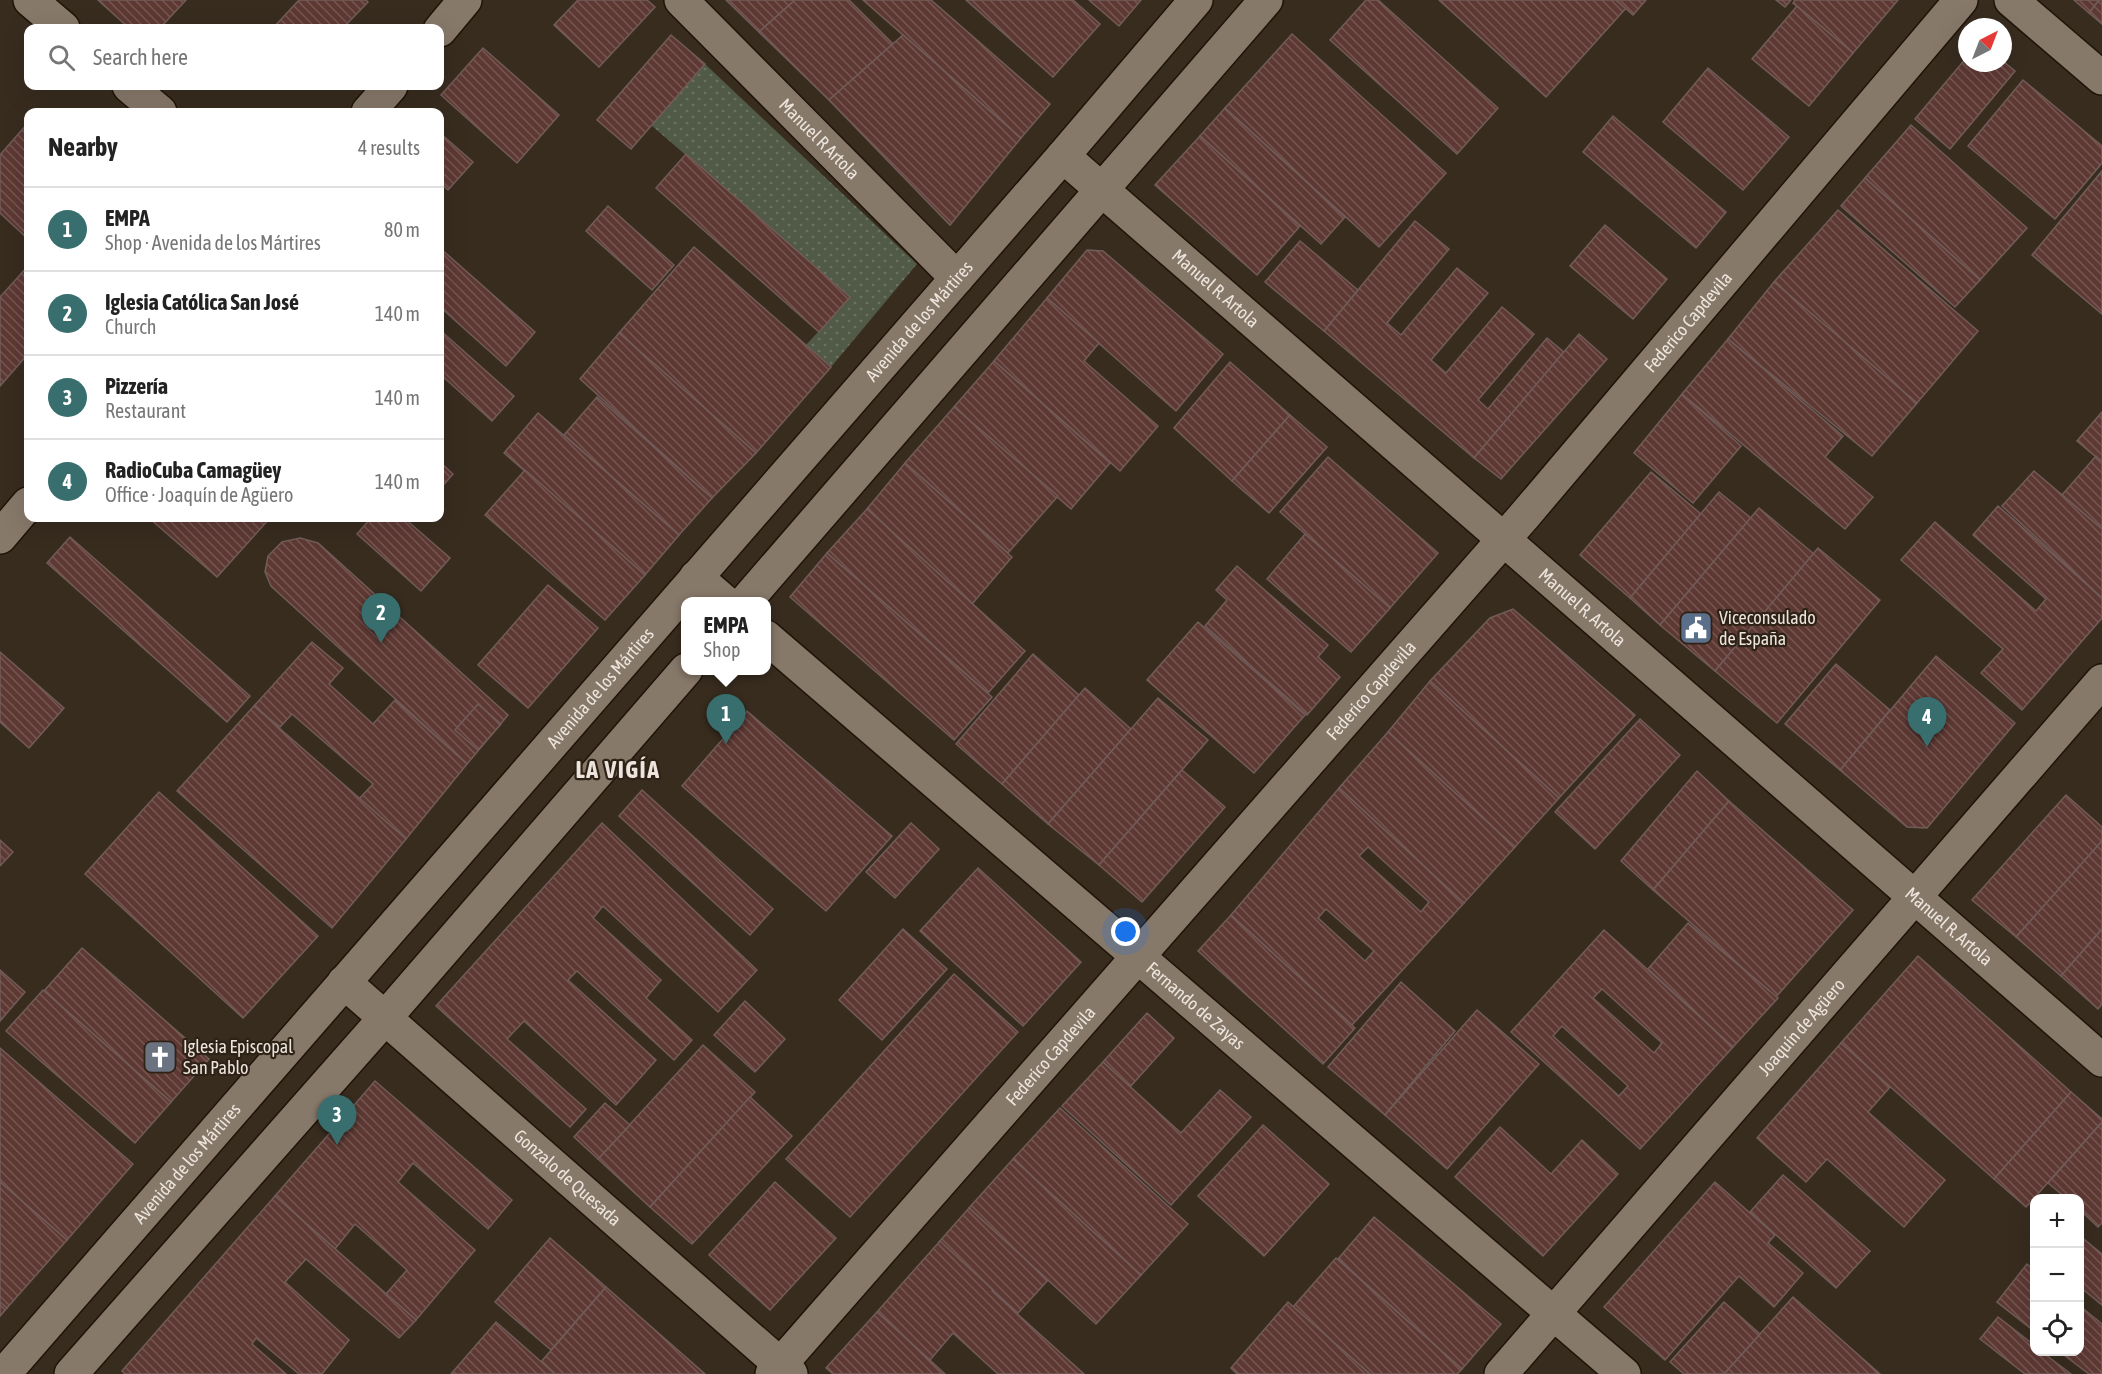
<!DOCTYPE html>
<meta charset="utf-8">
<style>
:root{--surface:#fff;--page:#f6f6f6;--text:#222;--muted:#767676;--line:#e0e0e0;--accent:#386f6e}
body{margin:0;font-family:"Asap Condensed",sans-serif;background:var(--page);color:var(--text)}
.controls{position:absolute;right:18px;bottom:18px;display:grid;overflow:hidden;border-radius:12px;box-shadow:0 6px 24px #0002}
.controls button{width:54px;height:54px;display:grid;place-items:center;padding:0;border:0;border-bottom:2px solid var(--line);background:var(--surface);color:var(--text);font:30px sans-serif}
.compass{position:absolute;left:1958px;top:18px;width:54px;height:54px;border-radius:50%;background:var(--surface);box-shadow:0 6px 24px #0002;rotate:42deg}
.you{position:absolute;left:1126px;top:932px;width:21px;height:21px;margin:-15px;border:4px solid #fff;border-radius:50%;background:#1a73e8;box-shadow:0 0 0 9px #1a73e833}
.badge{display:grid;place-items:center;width:39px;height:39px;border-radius:50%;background:var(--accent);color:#fff;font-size:20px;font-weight:700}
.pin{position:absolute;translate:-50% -50px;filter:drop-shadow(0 2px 3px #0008)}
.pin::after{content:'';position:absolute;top:32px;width:21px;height:18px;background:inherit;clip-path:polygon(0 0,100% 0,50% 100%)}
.popup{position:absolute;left:681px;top:597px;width:90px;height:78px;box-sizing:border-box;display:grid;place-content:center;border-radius:12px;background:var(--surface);filter:drop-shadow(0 2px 4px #0005);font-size:20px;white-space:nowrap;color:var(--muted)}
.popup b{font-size:22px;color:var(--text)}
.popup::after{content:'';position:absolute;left:50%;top:100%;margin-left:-12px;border:12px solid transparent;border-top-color:var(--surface)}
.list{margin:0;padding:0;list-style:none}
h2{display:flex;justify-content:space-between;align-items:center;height:78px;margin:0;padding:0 24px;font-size:26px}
h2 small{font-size:20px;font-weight:400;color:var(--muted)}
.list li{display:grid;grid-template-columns:39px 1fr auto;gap:18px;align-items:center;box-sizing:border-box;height:84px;padding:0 24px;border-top:2px solid var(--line)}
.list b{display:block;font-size:22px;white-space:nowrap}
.list p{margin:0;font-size:20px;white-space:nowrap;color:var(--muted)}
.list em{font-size:20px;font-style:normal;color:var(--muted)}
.icon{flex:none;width:33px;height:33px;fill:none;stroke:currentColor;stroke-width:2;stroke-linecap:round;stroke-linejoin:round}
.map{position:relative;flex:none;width:2102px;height:1374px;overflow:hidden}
.search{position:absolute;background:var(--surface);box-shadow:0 6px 24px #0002;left:24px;top:24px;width:420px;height:66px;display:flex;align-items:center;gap:15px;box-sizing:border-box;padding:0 21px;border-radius:12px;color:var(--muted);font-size:22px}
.panel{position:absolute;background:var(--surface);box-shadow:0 6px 24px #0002;left:24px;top:108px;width:420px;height:414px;border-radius:12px}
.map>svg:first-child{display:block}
</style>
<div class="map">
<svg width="2102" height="1374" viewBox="0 0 2102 1374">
<defs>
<pattern id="grass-dots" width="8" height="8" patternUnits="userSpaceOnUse" patternTransform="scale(1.5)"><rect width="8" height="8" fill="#505a47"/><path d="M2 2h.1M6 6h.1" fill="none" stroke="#6a7261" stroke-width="1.8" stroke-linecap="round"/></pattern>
<pattern id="building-back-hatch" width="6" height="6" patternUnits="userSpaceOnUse" patternTransform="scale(1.5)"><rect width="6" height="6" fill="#5e3934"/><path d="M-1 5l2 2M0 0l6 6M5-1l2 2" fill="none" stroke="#755651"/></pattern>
</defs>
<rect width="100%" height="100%" fill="#382c1f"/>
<polygon fill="url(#grass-dots)" points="705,64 917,264 831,367 806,345 850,297 651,125"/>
<g fill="url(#building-back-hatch)" stroke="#715c59" stroke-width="1.5" fill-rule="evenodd">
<polygon points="98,0 186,0 160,28 129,28"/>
<polygon points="299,0 366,0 368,2 343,28 273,28"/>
<polygon points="578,0 647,0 655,7 599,67 554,25"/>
<polygon points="726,0 795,0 759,32"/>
<polygon points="795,0 849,0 893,44 829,100 759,32"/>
<polygon points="863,0 931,0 1050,104 1021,138"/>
<polygon points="966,0 1073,0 1100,24 1053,77"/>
<polygon points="1089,0 1141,0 1119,26"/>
<polygon points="1366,0 1378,0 1498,108 1457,154 1330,40"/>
<polygon points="1439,0 1616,0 1626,8 1546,97"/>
<polygon points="1616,0 1646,0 1633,15"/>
<polygon points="1776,0 1791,0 1785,7"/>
<polygon points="1795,0 1898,0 1853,53 1793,3"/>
<polygon points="2074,0 2099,0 2089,13"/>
<polygon points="2099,0 2102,0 2102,24 2089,13"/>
<polygon points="1797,6 1853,53 1809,106 1752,59"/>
<polygon points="1292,34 1446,173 1379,247 1225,108"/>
<polygon points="671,35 705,64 631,149 597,120"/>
<polygon points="903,35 1021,138 950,225 829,100"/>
<polygon points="483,48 559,115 517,163 441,95"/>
<polygon points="1967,57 1967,63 2003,63 2003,61 2015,71 1950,149 1915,119"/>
<polygon points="1708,68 1789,137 1743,190 1663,122"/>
<polygon points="2023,80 2102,146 2102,163 2055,219 1968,146"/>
<polygon points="1225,108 1345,217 1321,244 1200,136"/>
<polygon points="1613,116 1726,212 1696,248 1583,152"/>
<polygon points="28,123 28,239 0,213 0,155"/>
<polygon points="1911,125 2027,228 1980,280 1865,178"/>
<polygon points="440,133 473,162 448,190 440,183"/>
<polygon points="1200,136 1300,226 1257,275 1155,185"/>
<polygon points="686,154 850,297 819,332 656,188"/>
<polygon points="2102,171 2102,314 2032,255"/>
<polygon points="1865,178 1980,280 1955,307 1841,206"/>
<polygon points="608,206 674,265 652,290 586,231"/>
<polygon points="1838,210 1978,331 1917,403 1774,282"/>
<polygon points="1415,221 1449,249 1387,323 1401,335 1457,268 1488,293 1431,360 1446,373 1502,307 1534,334 1478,400 1488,409 1547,338 1564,352 1474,458 1324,331"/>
<polygon points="1605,225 1667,279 1633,319 1570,266"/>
<polygon points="1300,241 1358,290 1324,331 1265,282"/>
<polygon points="694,247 831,367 756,453 619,333"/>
<polygon points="440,248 535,332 506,366 440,307"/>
<polygon points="1087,250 1103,251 1223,354 1176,411 1047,298"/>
<polygon points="28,266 28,354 0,386 0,297"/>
<polygon points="1774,282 1917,403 1872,456 1728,339"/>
<polygon points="1047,298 1099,343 1084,361 1158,426 1120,471 994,361"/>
<polygon points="440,330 514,396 492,421 440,374"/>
<polygon points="619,333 756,453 712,498 580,379"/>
<polygon points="1579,334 1607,359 1501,479 1474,458"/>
<polygon points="1728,339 1843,436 1825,457 1873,497 1845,529 1682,394"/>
<polygon points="994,361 1110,463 1071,509 954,407"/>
<polygon points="1230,362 1290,415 1232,481 1174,428"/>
<polygon points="1682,394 1741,446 1693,503 1634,453"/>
<polygon points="597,397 712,498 679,535 564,435"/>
<polygon points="954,407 1058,496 1008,553 905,463"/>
<polygon points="2102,412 2102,462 2077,441"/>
<polygon points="538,413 679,535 645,575 504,453"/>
<polygon points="1290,415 1327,447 1269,513 1232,481"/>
<polygon points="2096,456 2102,462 2102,529 2062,495"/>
<polygon points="1328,457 1438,553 1390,608 1280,512"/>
<polygon points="440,462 453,474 440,489"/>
<polygon points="905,463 1012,557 972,604 867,509"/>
<polygon points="525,470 645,575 605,620 485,515"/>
<polygon points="2034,471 2102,529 2102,598 2002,506"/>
<polygon points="1651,472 1701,514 1630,598 1580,555"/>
<polygon points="1719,492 1751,518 1660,625 1630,598"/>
<polygon points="1998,506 2102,598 2102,618 2022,710 1981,673 2003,649 1901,560 1935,522 2036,611 2046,599 1973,535"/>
<polygon points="1759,508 1814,554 1715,671 1660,625"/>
<polygon points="867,509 1025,651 988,693 827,553"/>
<polygon points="149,518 270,518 217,577"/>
<polygon points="371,518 404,518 450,558 421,591 357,534"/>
<polygon points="1305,534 1390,608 1351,652 1267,579"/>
<polygon points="70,537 250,696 227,722 47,563"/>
<polygon points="300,538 318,543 508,715 467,764 271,586 265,572 268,556 282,542"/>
<polygon points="1818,548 1880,600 1777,723 1715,671"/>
<polygon points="827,553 992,697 954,740 790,597"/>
<polygon points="1237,566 1328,645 1318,657 1340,677 1307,715 1205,626 1227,600 1216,590"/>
<polygon points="548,585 598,628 528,708 478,665"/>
<polygon points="1513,609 1635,715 1559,798 1430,681 1490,618"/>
<polygon points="1198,622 1305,715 1254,773 1147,680"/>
<polygon points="312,642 343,668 329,684 373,724 395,700 467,764 406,839 359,799 373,784 292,714 280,727 254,706"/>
<polygon points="0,652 64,708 29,748 0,722"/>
<polygon points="1033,654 1079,695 1002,784 956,744"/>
<polygon points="1936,656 2015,723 1927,828 1907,827 1840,770"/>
<polygon points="1836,664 1890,710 1840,770 1785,724"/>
<polygon points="1430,681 1559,798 1515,847 1388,732"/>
<polygon points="1085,688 1131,729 1048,824 1002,784"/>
<polygon points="1158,698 1208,740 1099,865 1048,824"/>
<polygon points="478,704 501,724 478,750 455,730"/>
<polygon points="254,706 406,839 332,928 177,791"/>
<polygon points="747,711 892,836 826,911 682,786"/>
<polygon points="1640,719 1680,755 1595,849 1555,812"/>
<polygon points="1388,732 1515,847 1464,903 1339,788"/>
<polygon points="1182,770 1225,807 1142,902 1099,865"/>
<polygon points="1697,771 1729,801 1653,890 1621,861"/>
<path d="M1339 788 1464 903 1352 1025 1231 915ZM1368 847 1429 902 1421 912 1359 856ZM1326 909 1374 951 1365 961 1318 918Z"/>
<polygon points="642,790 773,909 750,935 619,816"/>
<polygon points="159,792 318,936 243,1018 85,874"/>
<polygon points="2066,795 2102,827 2102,841 2016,937 1972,900"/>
<polygon points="1729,801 1853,910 1776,997 1653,890"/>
<polygon points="602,823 757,970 718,1012 603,906 593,918 661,980 646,998 692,1040 674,1060 577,971 568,980 656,1060 616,1105 524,1021 507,1039 586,1109 570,1127 436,1006"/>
<polygon points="911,823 939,849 895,898 866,872"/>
<polygon points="0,840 13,852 0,866"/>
<polygon points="2102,841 2102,929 2061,976 2016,937"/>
<polygon points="978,868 1081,962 1023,1026 920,931"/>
<polygon points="1231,915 1355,1028 1323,1064 1198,951"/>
<polygon points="1688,923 1778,998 1733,1047 1648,969"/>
<polygon points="903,929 947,969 882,1040 839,1000"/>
<polygon points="2102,929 2102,1004 2098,1009 2061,976"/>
<path d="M1604 930 1733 1047 1640 1149 1511 1032ZM1602 989 1662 1043 1654 1053 1593 998ZM1562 1026 1628 1086 1619 1096 1553 1036Z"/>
<polygon points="82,948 209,1059 171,1102 44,991"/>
<polygon points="1918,956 2071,1092 1994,1179 1841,1043"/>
<polygon points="0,970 25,992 0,1021"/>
<polygon points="954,974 1018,1032 850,1217 786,1159"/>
<polygon points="1401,982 1455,1031 1385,1115 1328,1067"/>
<polygon points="43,990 171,1102 135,1143 6,1031"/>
<polygon points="745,1001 785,1039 755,1072 714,1035"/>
<polygon points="1477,1010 1539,1064 1447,1169 1385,1115"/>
<polygon points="1147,1013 1174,1038 1130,1087 1103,1062"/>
<polygon points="1841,1043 1890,1087 1868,1112 1945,1180 1904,1227 1827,1159 1806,1182 1757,1138"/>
<polygon points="703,1045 755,1092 650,1207 598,1159"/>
<polygon points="0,1048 133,1164 67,1240 0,1182"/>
<polygon points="1103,1062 1181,1133 1220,1090 1251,1117 1171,1205 1062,1106"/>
<polygon points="375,1081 512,1200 488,1229 413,1163 398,1182 475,1250 416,1320 386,1294 407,1270 355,1224 335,1249 275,1196"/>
<polygon points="2071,1092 2102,1119 2102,1122 2026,1207 1994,1179"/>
<polygon points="750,1097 792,1136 692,1244 650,1207"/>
<polygon points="605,1103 630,1125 598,1159 574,1137"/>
<polygon points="1060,1108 1188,1224 1141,1275 1013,1159"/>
<polygon points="2102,1122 2102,1223 2098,1227 2080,1210 2080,1198 2066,1198 2048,1183"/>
<polygon points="1263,1125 1329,1184 1264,1256 1198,1196"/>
<polygon points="1500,1127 1551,1174 1582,1140 1618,1174 1543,1256 1455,1177"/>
<polygon points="1013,1159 1141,1275 1096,1324 969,1208"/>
<polygon points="1783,1175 1870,1251 1836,1288 1750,1212"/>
<polygon points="0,1182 67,1240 7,1308 0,1302"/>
<polygon points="775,1182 836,1238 770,1310 709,1255"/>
<polygon points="1715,1182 1775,1235 1768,1243 1803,1273 1774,1307 1739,1276 1665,1360 1604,1307"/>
<polygon points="275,1196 416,1320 399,1338 306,1259 285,1282 349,1340 322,1374 299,1374 256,1338 252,1344 286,1374 125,1374 122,1371"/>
<polygon points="969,1208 1048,1280 1018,1313 939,1242"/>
<polygon points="1374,1217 1501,1324 1462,1369 1338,1259"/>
<polygon points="2080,1236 2102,1254 2102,1305 2080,1287"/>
<polygon points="550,1238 606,1287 551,1350 495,1302"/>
<polygon points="940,1241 993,1290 992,1291 1084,1374 998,1374 953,1333 930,1360 877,1312"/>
<polygon points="1336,1258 1462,1369 1457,1374 1370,1374 1293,1307"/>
<polygon points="2027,1264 2034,1270 2034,1331 1997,1302"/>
<polygon points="606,1287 705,1374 555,1374 541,1362"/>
<polygon points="1793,1297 1880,1374 1724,1374"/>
<polygon points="0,1302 7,1308 0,1316"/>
<polygon points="1288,1302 1370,1374 1237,1374 1231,1368"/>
<polygon points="1724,1302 1760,1334 1724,1374 1684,1374 1670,1362"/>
<polygon points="2080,1306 2102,1324 2102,1374 2089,1374 2060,1352 2080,1352"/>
<polygon points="877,1312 945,1374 833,1374 826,1368"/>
<polygon points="1998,1317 2034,1345 2034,1352 2042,1352 2071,1374 2025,1374 1980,1339"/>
<polygon points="496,1322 555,1374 451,1374"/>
</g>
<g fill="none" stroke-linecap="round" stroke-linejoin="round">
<g stroke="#1f1408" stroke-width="36">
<g id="street">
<polyline points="30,0 63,28"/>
<path id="s1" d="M681 0 957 278"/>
<polyline points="2011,0 2102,78"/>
<polyline points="440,30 465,0"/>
<polyline points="129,86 160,112"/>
<polyline points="368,112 391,86"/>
<path id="s2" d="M1063 156 2102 1060"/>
<polyline points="0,537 28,504"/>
<polyline points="696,577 725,602"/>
<path id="s3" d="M766 637 1624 1374"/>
<path id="s4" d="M344 982 791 1374"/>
<path id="s5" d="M772 1374 1525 515 1961 0"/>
</g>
</g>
<g stroke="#1f1408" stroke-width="36">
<g id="secondary">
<polyline points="745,602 1266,0"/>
<path id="s6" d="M4 1374 1063 156 1196 0"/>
<polyline points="71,1374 385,1018 686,670"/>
<path id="s7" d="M1501 1374 2102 681"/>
</g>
</g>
<use href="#street" stroke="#87796a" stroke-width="33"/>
<use href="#secondary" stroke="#87796a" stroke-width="33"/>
</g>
<defs>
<g id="civic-square" transform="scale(1.725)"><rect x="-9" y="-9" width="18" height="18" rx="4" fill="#5c6f8a" stroke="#2e2216"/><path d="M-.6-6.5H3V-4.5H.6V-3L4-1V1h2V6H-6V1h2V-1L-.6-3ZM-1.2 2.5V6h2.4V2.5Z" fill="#fff"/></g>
<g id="church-square" transform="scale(1.725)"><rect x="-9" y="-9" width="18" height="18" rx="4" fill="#6b7280" stroke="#2e2216"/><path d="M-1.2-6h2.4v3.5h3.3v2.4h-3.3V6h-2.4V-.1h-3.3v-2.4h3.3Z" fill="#fff"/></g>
</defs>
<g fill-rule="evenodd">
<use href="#civic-square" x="1696" y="628"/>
<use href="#church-square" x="160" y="1057"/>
</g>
<g text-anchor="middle" stroke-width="4.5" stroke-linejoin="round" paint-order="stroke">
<g font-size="18" fill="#ede5dd" stroke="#2e2216">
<text dy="6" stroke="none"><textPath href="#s1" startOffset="196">Manuel R Artola</textPath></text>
<text dy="6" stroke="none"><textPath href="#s2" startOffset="202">Manuel R. Artola</textPath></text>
<text dy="6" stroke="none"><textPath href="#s6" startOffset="1395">Avenida de los Mártires</textPath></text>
<text dy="6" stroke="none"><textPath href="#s5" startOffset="1395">Federico Capdevila</textPath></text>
<text dy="6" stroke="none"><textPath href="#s2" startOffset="688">Manuel R. Artola</textPath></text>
<text dy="6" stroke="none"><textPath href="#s6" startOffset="909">Avenida de los Mártires</textPath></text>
<text dy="6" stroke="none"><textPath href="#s5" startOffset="909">Federico Capdevila</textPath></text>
<text dy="6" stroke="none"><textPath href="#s2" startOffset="1174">Manuel R. Artola</textPath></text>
<text dy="6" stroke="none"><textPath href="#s3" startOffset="566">Fernando de Zayas</textPath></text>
<text dy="6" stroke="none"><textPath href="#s7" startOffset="459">Joaquín de Agüero</textPath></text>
<text dy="6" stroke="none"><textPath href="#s5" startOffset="423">Federico Capdevila</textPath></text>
<text dy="6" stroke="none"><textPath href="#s6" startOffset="279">Avenida de los Mártires</textPath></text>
<text dy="6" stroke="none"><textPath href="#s4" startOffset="297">Gonzalo de Quesada</textPath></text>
</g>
<g font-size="18" fill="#ede5dd" stroke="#2e2216" text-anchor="start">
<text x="1719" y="624">Viceconsulado<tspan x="1719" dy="21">de España</tspan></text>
<text x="183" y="1053">Iglesia Episcopal<tspan x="183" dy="21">San Pablo</tspan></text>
</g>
<g font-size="24" font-weight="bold" letter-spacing="1.5" fill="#ede5dd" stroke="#2e2216">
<text x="618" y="778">LA VIGÍA</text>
</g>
</g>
</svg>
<div class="controls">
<button>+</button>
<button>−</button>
<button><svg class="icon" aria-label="locate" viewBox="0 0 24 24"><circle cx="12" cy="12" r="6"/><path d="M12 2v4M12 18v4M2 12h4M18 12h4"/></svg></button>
</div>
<svg class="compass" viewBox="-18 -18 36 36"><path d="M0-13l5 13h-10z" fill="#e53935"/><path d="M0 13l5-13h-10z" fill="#767676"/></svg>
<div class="you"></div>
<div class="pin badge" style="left:726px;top:744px">1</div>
<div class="popup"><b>EMPA</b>Shop</div>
<div class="pin badge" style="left:381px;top:643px">2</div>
<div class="pin badge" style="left:337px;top:1145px">3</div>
<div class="pin badge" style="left:1927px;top:747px">4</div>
<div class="search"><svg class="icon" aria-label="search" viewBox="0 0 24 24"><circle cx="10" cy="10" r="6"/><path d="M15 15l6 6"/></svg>Search here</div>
<section class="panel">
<h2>Nearby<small>4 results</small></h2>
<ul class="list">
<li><span class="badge">1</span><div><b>EMPA</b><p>Shop · Avenida de los Mártires</p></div><em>80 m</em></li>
<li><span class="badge">2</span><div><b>Iglesia Católica San José</b><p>Church</p></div><em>140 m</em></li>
<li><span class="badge">3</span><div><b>Pizzería</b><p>Restaurant</p></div><em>140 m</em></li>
<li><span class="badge">4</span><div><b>RadioCuba Camagüey</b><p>Office · Joaquín de Agüero</p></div><em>140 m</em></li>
</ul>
</section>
</div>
